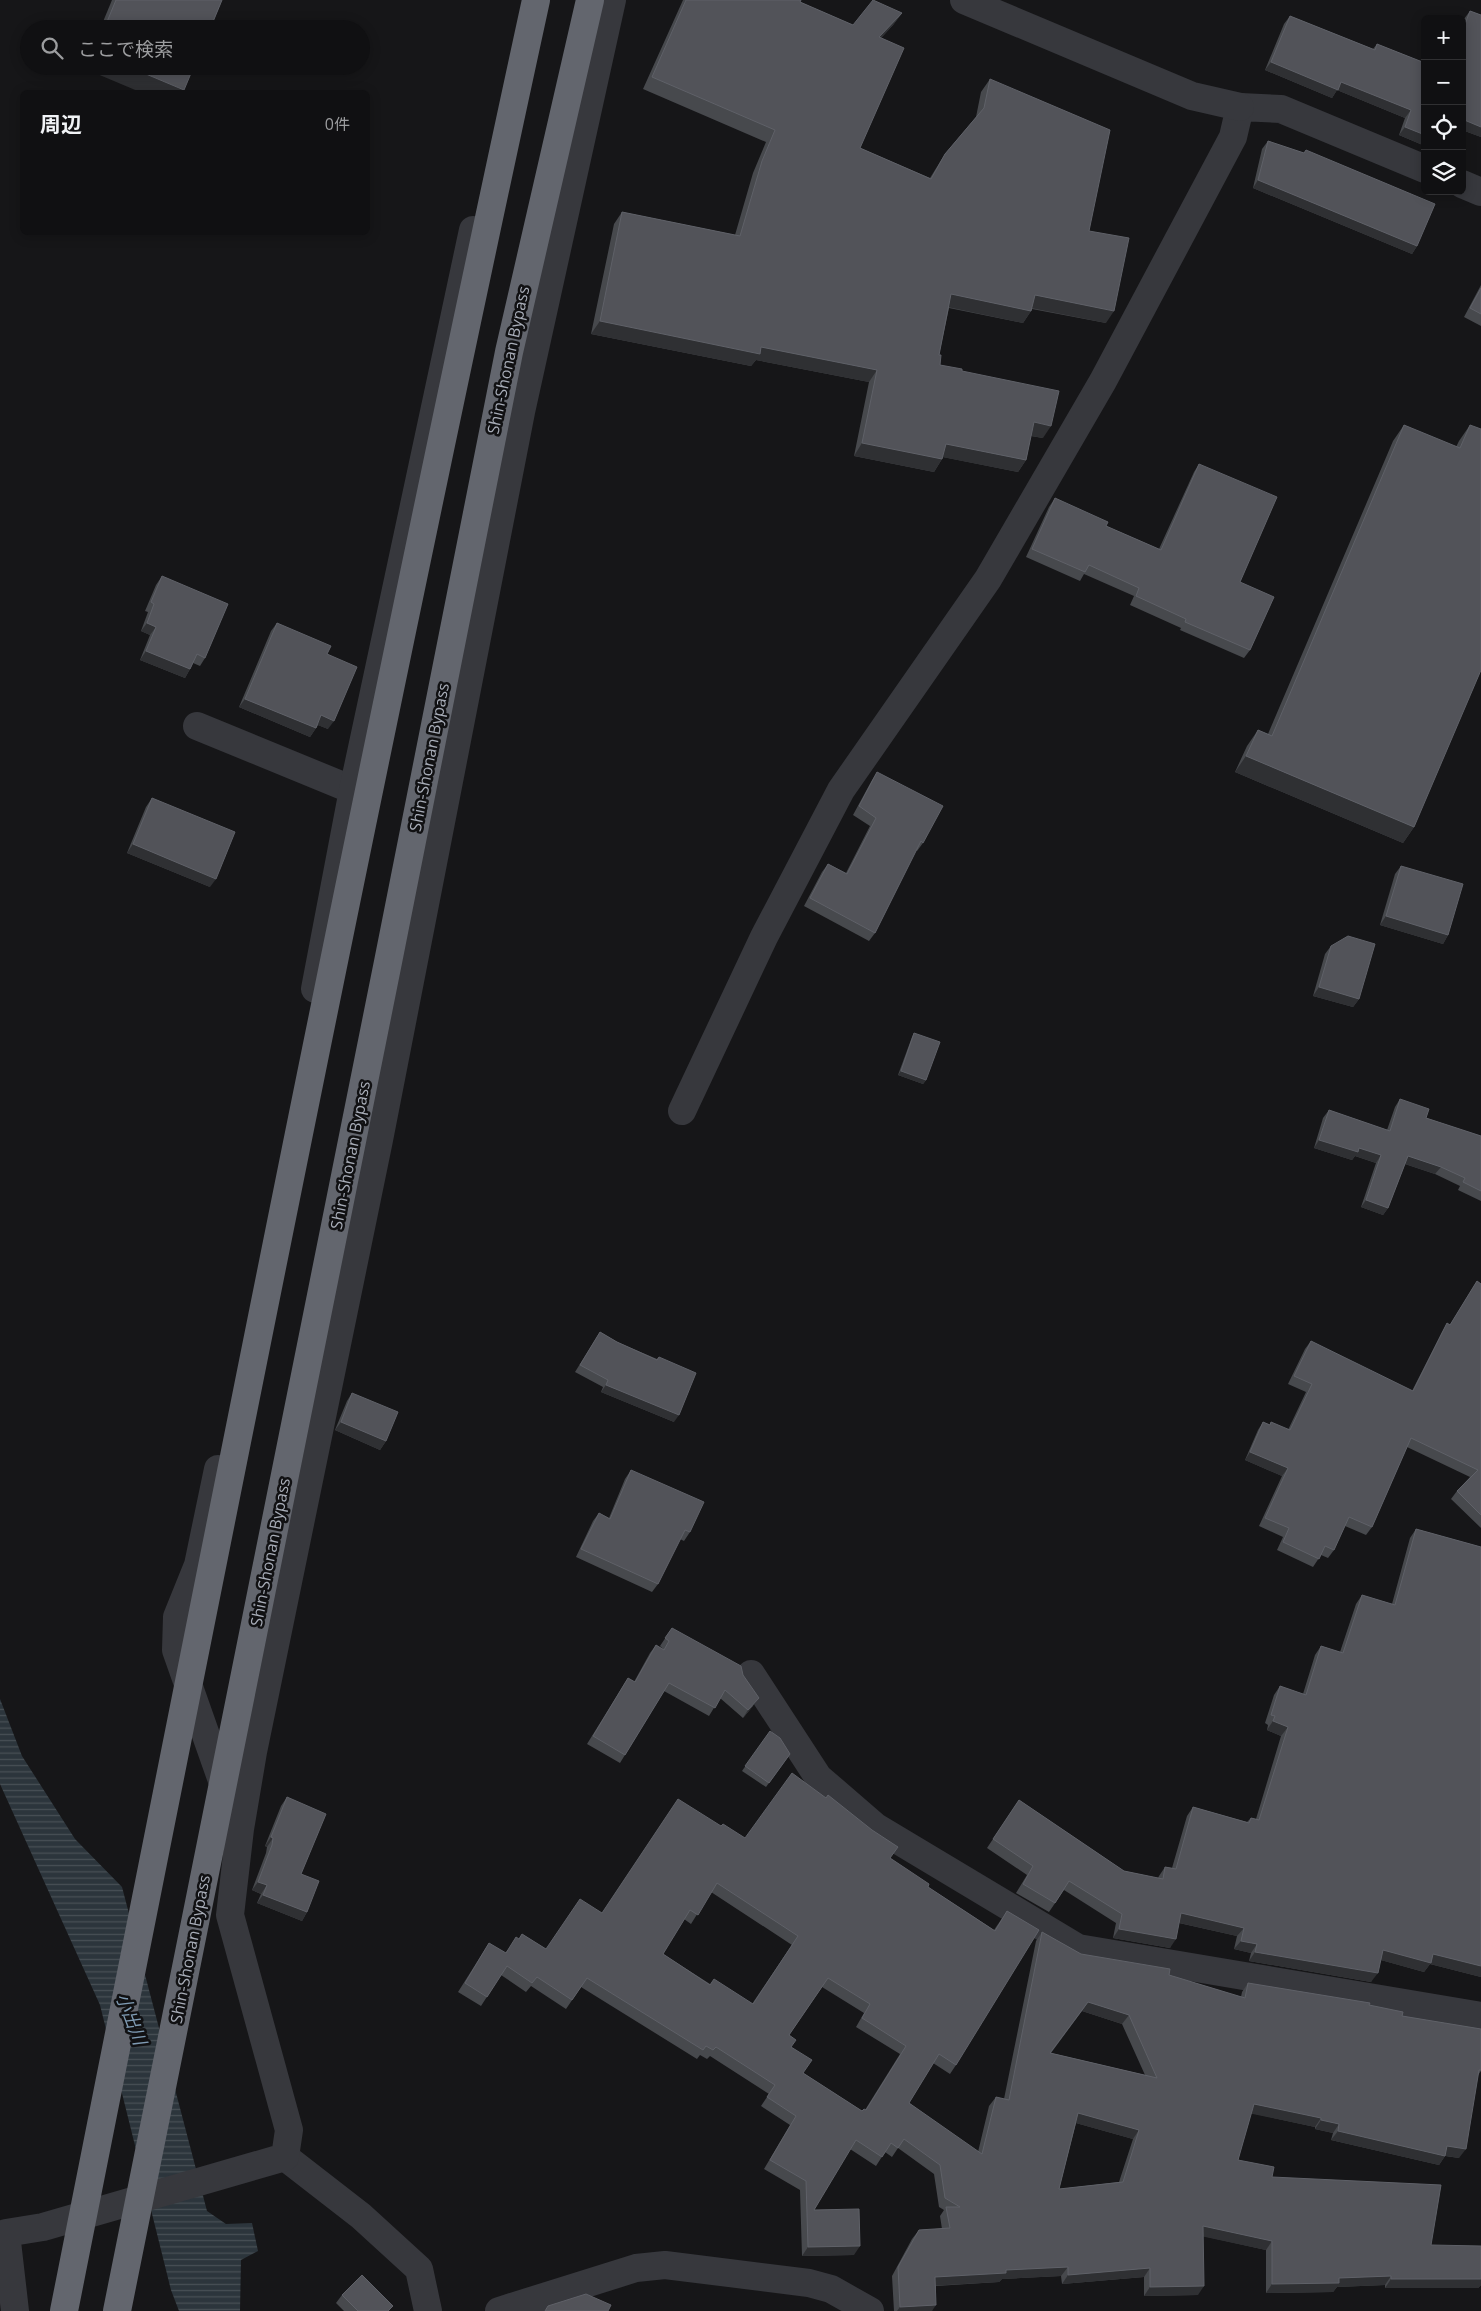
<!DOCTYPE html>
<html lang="ja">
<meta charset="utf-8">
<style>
:root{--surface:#101012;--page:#19191b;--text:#f1f3f6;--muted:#9c9d9f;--line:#303032}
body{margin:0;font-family:"Open Sans","Noto Sans JP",sans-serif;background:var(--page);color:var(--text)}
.controls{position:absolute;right:15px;top:15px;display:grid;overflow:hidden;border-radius:8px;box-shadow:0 2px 12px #0003}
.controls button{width:45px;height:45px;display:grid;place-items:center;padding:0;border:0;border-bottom:1px solid var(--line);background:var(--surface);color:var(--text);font:25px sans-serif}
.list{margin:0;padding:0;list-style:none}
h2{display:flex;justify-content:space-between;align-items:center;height:65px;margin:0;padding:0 20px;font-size:21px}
h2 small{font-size:16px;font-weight:400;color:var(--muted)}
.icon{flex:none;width:28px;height:28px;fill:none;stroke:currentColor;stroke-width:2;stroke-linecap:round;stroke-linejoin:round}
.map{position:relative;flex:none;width:1481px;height:2311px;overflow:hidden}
.search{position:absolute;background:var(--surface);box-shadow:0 2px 12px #0003;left:20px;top:20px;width:350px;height:55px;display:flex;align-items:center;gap:12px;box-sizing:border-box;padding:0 18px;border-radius:28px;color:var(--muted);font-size:19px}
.panel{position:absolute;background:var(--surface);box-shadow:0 2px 12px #0003;left:20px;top:90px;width:350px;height:145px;border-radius:8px}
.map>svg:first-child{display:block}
</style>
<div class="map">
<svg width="1481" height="2311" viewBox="0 0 1481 2311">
<defs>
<pattern id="water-rules" width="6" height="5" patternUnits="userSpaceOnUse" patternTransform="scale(1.25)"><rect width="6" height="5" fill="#2c353c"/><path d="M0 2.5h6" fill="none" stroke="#485056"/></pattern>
</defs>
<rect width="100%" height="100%" fill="#161618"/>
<polygon fill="url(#water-rules)" points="0,1699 22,1756 75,1839 122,1887 207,2211 226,2224 252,2223 258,2251 241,2260 240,2311 179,2311 171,2290 100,2005 0,1784"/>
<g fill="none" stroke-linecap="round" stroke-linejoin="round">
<g stroke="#37383d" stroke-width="28">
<polyline points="1462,184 1481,192"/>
<polyline points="197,726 353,790"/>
<polyline points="315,989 353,790 473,230"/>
<polyline points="682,1111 764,937 841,790 988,579 1103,381 1233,137 1240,107 1281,109 1425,169"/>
<polyline points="218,1469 198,1565 177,1617 176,1650 226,1792"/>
<polyline points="751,1674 818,1777 876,1827 1078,1948 1481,2016"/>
<polyline points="285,2157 361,2216 419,2269 428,2311"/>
<polyline points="15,2311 6,2233 43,2227 285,2157 289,2130 230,1915 240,1829 253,1752 379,1140 521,412 612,0"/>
<polyline points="499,2311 636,2268 665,2265 809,2283 831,2289 870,2311"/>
</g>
<polyline stroke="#37383d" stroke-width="28" points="964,0 1192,96 1240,107"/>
<g stroke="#63666e" stroke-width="28">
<path d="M64 2311C217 1540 369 768 536 0"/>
<polyline points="117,2311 388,962 509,352 590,0"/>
</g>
</g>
<g fill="#47494d" fill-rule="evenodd">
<polygon points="112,0 222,0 210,29 100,29"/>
<polygon points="683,0 801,0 800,2 853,25 902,13 893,25 881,38 860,148 930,178 945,154 976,117 981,92 990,79 1089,231 1106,323 1032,309 1031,311 1023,323 949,308 939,355 940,365 962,371 1043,438 1031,436 1026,460 1018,472 943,457 942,459 934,472 854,456 869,382 756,360 751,366 591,334 614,224 622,212 735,235 753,173 766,142 643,89"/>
<polygon points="1470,11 1481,15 1481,137 1462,130 1462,24 1464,19"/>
<polygon points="1290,16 1373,49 1377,44 1425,63 1425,146 1399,135 1405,118 1337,90 1332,98 1265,70 1284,24"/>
<polygon points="1268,141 1304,153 1306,150 1417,246 1412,254 1253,188 1262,149"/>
<polygon points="1481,285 1481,326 1464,317"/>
<polygon points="1404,425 1456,447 1459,441 1470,425 1414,827 1403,843 1235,772 1247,746 1258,730 1268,734 1393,441"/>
<polygon points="1199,464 1240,582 1250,650 1244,658 1180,630 1181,628 1130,605 1134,596 1084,574 1080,581 1026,557 1049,507 1055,498 1106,526 1159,549 1194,472"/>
<polygon points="162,576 205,658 200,666 193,663 190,669 185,678 140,660 150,635 141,631 148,612 145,611 156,585"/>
<polygon points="277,623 327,654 328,729 318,725 310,737 239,707 271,631"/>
<polygon points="877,772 923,843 917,851 916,850 875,933 869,941 804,906 822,872 828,864 846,873 870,826 853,815 872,780"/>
<polygon points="152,798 210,887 127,853 146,807"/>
<polygon points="1401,866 1448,935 1443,944 1380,925 1395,874"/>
<polygon points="1331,946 1359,999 1353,1007 1313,996 1325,954"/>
<polygon points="914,1033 926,1080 923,1084 898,1075 912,1037"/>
<polygon points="1400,1099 1426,1118 1481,1136 1481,1201 1458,1190 1460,1186 1435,1174 1405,1164 1388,1208 1383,1215 1361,1207 1376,1163 1355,1156 1352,1160 1314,1148 1323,1118 1329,1110 1387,1130 1395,1107"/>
<polygon points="1477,1281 1481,1284 1481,1528 1451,1499 1457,1491 1470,1477 1407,1447 1372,1527 1366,1535 1345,1526 1334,1550 1328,1558 1321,1555 1313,1567 1277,1550 1283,1537 1259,1526 1282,1476 1245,1460 1258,1430 1263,1422 1270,1425 1271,1422 1288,1430 1306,1392 1288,1384 1305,1349 1311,1341 1412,1391 1442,1332 1447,1323 1450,1325"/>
<polygon points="600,1332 617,1342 657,1359 659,1357 674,1422 601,1392 603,1387 575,1372"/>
<polygon points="352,1393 386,1441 380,1450 335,1430 347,1401"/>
<polygon points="631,1470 690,1532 684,1541 680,1539 658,1584 652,1592 576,1557 593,1521 599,1513 609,1518 625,1479"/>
<polygon points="1416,1529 1481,1547 1481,1977 1430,1964 1424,1972 1381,1960 1371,1982 1249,1961 1251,1953 1234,1949 1237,1936 1179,1923 1170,1948 1113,1938 1116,1923 1064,1890 1049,1912 1016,1893 1027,1875 987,1848 1019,1800 1124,1871 1158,1878 1159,1876 1165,1867 1172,1868 1187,1816 1193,1807 1247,1822 1251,1818 1256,1819 1281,1736 1267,1730 1268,1725 1265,1723 1274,1695 1280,1686 1303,1694 1315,1655 1321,1646 1340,1652 1356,1604 1362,1595 1392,1604 1410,1538"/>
<polygon points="672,1628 753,1706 743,1718 720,1698 709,1716 664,1691 620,1763 587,1744 628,1678 634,1682 650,1653 656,1645 663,1649 660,1646"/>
<polygon points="770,1731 790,1754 766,1787 742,1771"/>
<polygon points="287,1797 307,1912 302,1921 257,1903 261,1894 252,1890 266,1853 267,1847 265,1846 281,1806"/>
<path d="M721 1826 745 1838 890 1858 928 1887 994 1930 1007 1911 956 2065 950 2074 933 2063 909 2103 978 2152 989 2106 996 2097 1004 2099 1036 1941 1042 1932 1081 1954 1169 1975 1241 1997 1242 1992 1248 1983 1369 2005 1402 2016 1481 2029V2071L1478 2075 1459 2158 1445 2156 1439 2165 1331 2140 1333 2133 1315 2129V2127L1251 2113 1238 2160 1272 2177 1431 2245 1481 2285 1478 2288H1385V2285L1337 2287 1333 2292 1266 2293V2250L1203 2236 1198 2295 1144 2296V2277L1062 2284 1061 2276 1002 2279 999 2282 936 2286 932 2311H894L892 2276 912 2239 919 2230 942 2229 940 2216 944 2210 939 2207 934 2174 898 2148 892 2157 885 2152 876 2166 850 2149 814 2210 854 2255 802 2256 800 2190 764 2169 790 2125 761 2106 769 2094 710 2056 707 2059 700 2055 697 2059 581 1987 566 2009 531 1986 526 1992 501 1975 481 2006 458 1992 489 1943 505 1953 519 1939 522 1934 546 1949 602 1913ZM711 1892 792 1945 752 2004 710 1984 663 1954 684 1919 691 1924ZM822 1987 864 2013 856 2027 900 2054 865 2110 862 2111 803 2073 791 2047 789 2035ZM1082 2011 1122 2024 1145 2075 1051 2053ZM1076 2123 1133 2139 1119 2182 1059 2189Z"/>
<polygon points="342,2295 390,2311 344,2311 336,2303"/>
</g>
<g fill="#2f3033">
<polygon points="902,13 893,25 871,49 879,37"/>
<polygon points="1271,62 1341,82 1411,110 1405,118 1337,90 1332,98 1265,70"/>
<polygon points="84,66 127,66 184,90 182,92 140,92 83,68"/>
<polygon points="1462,119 1481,127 1481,137 1462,130"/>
<polygon points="1405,127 1425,135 1425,146 1399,135"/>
<polygon points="1258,180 1417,246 1412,254 1253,188"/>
<polygon points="951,294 1031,311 1023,323 943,306"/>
<polygon points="1035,295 1114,311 1106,323 1026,307"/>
<polygon points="600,321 761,347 877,370 869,382 756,360 751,366 591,334"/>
<polygon points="1034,422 1051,426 1043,438 1025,435"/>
<polygon points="862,443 942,459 934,472 854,456"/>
<polygon points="946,444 1026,460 1018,472 937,456"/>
<polygon points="147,623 156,627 150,635 141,631"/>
<polygon points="146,651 190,669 185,678 140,660"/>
<polygon points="245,699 316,728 310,737 239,707"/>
<polygon points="321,715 334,721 328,729 315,724"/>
<polygon points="1246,756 1414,827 1403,843 1235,772"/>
<polygon points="133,844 216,879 210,887 127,853"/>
<polygon points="1386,916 1448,935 1443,944 1380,925"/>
<polygon points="1319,987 1359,999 1353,1007 1313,996"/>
<polygon points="901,1071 926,1080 923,1084 898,1075"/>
<polygon points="1319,1140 1359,1148 1381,1155 1376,1163 1355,1156 1352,1160 1314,1148"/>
<polygon points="1408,1156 1441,1167 1435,1174 1402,1163"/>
<polygon points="1366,1200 1388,1208 1383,1215 1361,1207"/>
<polygon points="606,1385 679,1415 674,1422 601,1392"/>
<polygon points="341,1422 386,1441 380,1450 335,1430"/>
<polygon points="1250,1452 1288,1468 1282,1476 1245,1460"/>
<polygon points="759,1698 753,1706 743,1718 748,1710"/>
<polygon points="1273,1721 1288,1727 1281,1736 1267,1730"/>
<polygon points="271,1837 273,1838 267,1847 265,1846"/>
<polygon points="258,1882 267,1885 261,1894 252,1890"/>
<polygon points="263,1895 307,1912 302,1921 257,1903"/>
<polygon points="1181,1913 1244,1928 1237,1936 1175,1922"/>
<polygon points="1119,1929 1176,1939 1170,1948 1113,1938"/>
<polygon points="1241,1941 1257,1944 1251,1953 1234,1949"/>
<polygon points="1383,1950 1433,1954 1481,1966 1481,1977 1430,1964 1424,1972 1377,1959"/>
<polygon points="1255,1952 1378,1973 1371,1982 1249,1961"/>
<polygon points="1088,2002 1129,2015 1122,2024 1082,2011"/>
<polygon points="1254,2104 1321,2118 1315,2127 1248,2113"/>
<polygon points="1078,2113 1139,2130 1133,2139 1072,2122"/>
<polygon points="1321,2120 1339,2124 1333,2133 1315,2129"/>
<polygon points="1338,2131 1445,2156 1439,2165 1331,2140"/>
<polygon points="1447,2146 1466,2149 1459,2158 1440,2155"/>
<polygon points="1203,2226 1272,2241 1266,2250 1196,2235"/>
<polygon points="860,2246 854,2255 802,2256 808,2247"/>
<polygon points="1068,2267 1061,2276 1002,2279 999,2282 929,2286 935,2277 1006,2270"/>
<polygon points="1150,2268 1144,2277 1062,2284 1068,2275"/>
<polygon points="1391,2276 1385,2285 1337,2287 1333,2292 1266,2293 1272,2284 1339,2278"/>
<polygon points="1391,2279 1481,2279 1481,2285 1478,2288 1385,2288"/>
<polygon points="1204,2286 1198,2295 1144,2296 1150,2287"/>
<polygon points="936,2305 932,2311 897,2311 900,2307"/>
</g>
<g fill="#525359" stroke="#5f6168" fill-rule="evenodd">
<polygon points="116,0 222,0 210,29 104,29"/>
<polygon points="686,0 801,0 800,2 853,25 873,0 902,13 879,37 904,48 860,148 931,179 945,154 984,108 990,79 1110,130 1089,231 1129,238 1114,311 1035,295 1031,311 951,294 939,355 941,355 940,365 962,369 962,371 1059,391 1051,426 1034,422 1026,460 946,444 942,459 862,443 877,370 761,347 760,354 600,321 622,212 740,236 762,161 775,130 652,77"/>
<polygon points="1470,11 1481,15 1481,127 1462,119 1462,32"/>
<polygon points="1290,16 1375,50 1377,44 1425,63 1425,135 1405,127 1411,110 1341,82 1338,90 1271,62"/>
<polygon points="127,66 194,66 184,90"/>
<polygon points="1268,141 1304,153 1306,150 1435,204 1417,246 1258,180"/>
<polygon points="1481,288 1481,314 1470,308"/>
<polygon points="1404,425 1460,448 1470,425 1481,429 1481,670 1414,827 1246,756 1258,730 1272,736"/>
<polygon points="1199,464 1277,497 1240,582 1274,597 1250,650 1185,622 1186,619 1136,596 1139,588 1089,565 1085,572 1032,549 1055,498 1108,522 1106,526 1161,550"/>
<polygon points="162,576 228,604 205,658 197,654 190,669 146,651 156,627 147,623 154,604 151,602"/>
<polygon points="277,623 331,646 327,654 357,667 334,721 321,715 316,728 245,699"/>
<polygon points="877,772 943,806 923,843 921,841 875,933 810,898 828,864 847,874 876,818 859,806"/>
<polygon points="152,798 235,832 216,879 133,844"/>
<polygon points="1401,866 1463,884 1448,935 1386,916"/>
<polygon points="1348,936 1375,944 1359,999 1319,987 1331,946"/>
<polygon points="914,1033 940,1042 926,1080 901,1071"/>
<polygon points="1400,1099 1429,1109 1426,1118 1481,1136 1481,1191 1463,1182 1465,1178 1441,1167 1408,1156 1388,1208 1366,1200 1381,1155 1359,1148 1358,1152 1319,1140 1329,1110 1390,1131"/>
<polygon points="1477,1281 1481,1284 1481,1515 1457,1491 1478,1470 1411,1438 1372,1527 1349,1517 1334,1550 1325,1546 1319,1559 1283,1542 1289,1528 1265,1518 1288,1468 1250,1452 1263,1422 1270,1425 1271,1422 1290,1430 1312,1384 1294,1376 1311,1341 1413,1391 1447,1323 1450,1325"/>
<polygon points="600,1332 617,1342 657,1360 659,1357 696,1373 679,1415 606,1385 608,1380 580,1365"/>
<polygon points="352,1393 398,1412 386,1441 341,1422"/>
<polygon points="631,1470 704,1502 690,1532 685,1530 658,1584 581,1549 599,1513 610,1519"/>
<polygon points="1416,1529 1481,1547 1481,1966 1433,1954 1431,1963 1383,1950 1378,1973 1255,1952 1257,1944 1241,1941 1244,1928 1181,1913 1176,1939 1119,1929 1122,1914 1069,1881 1055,1903 1023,1884 1033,1866 993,1839 1019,1800 1124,1871 1163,1879 1165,1867 1176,1869 1193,1807 1249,1823 1251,1818 1259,1820 1288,1727 1273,1721 1275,1716 1271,1715 1280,1686 1306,1695 1321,1646 1343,1653 1362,1595 1395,1605"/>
<polygon points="672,1628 741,1666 743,1675 759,1698 748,1710 725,1690 715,1708 669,1683 625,1755 593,1736 628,1678 635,1682 656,1645 664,1650 669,1641 665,1638"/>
<polygon points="770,1731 780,1738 790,1754 769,1783 745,1766"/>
<path d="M792 1773 826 1798 828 1795 872 1830 898 1847 890 1858 929 1884 928 1887 995 1931 1007 1911 1039 1930 956 2065 939 2054 909 2103 982 2154 996 2097 1009 2100 1042 1932 1081 1954 1170 1969 1169 1975 1245 1998 1248 1983 1370 2003 1369 2005 1403 2012 1402 2016 1481 2029V2070H1479L1466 2149 1447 2146 1445 2156 1338 2131 1339 2124 1321 2120V2118L1254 2104 1238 2160 1274 2167 1272 2177 1441 2185 1431 2245 1481 2246V2279H1391V2276L1339 2278V2283L1272 2284V2241L1203 2226 1204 2286 1150 2287V2268L1068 2275V2267L1006 2270V2273L935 2277 936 2305 900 2307 898 2267 919 2230 950 2228 946 2207H960L945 2198 940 2165 904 2139 898 2148 891 2143 882 2157 856 2140 814 2210 859 2209 860 2246 808 2247 806 2181 770 2160 796 2116 767 2097 775 2085 716 2047 713 2050 706 2046 703 2050 587 1978 572 2000 537 1977 532 1983 507 1966 487 1997 465 1983 489 1943 506 1953 516 1937 519 1939 522 1934 546 1949 580 1899 602 1913 678 1799 721 1826 723 1824 745 1838ZM717 1883 798 1936 753 2004 714 1979 710 1985 663 1954 690 1910 698 1915ZM828 1978 870 2004 862 2018 906 2046 866 2110 864 2109 862 2111 803 2073 812 2060 791 2047 796 2040 789 2035ZM1088 2002 1129 2015 1157 2078 1050 2053ZM1078 2113 1139 2130 1123 2182 1059 2189Z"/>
<polygon points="287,1797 326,1814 301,1874 319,1881 307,1912 263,1895 267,1885 258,1882 272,1845 273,1838 271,1837"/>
<polygon points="362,2275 393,2306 388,2311 358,2311 342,2295"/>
<polygon points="586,2294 611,2305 608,2311 545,2311 548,2306"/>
</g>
<g text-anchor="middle" stroke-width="5" stroke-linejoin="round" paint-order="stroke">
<g font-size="16" fill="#a8adb8" stroke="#111113">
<text transform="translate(508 360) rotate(-78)" y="6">Shin-Shonan Bypass</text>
<text transform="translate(429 757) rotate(-79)" y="6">Shin-Shonan Bypass</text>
<text transform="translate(350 1155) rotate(-79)" y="6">Shin-Shonan Bypass</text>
<text transform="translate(270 1552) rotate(-79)" y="6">Shin-Shonan Bypass</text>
<text transform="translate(190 1949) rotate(-79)" y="6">Shin-Shonan Bypass</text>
</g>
<g font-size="18" font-style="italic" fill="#7f9bb3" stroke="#111113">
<text transform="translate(131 2019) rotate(69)" y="6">小出川</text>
</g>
</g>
</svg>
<div class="controls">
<button>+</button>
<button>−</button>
<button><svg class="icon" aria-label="locate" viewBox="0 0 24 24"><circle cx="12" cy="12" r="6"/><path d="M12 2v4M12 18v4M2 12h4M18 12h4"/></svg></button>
<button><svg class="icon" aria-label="layers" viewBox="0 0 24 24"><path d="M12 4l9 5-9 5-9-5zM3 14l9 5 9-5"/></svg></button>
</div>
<div class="search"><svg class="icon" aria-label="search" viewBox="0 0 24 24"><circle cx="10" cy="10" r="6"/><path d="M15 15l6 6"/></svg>ここで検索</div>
<section class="panel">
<h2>周辺<small>0件</small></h2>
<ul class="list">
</ul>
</section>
</div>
